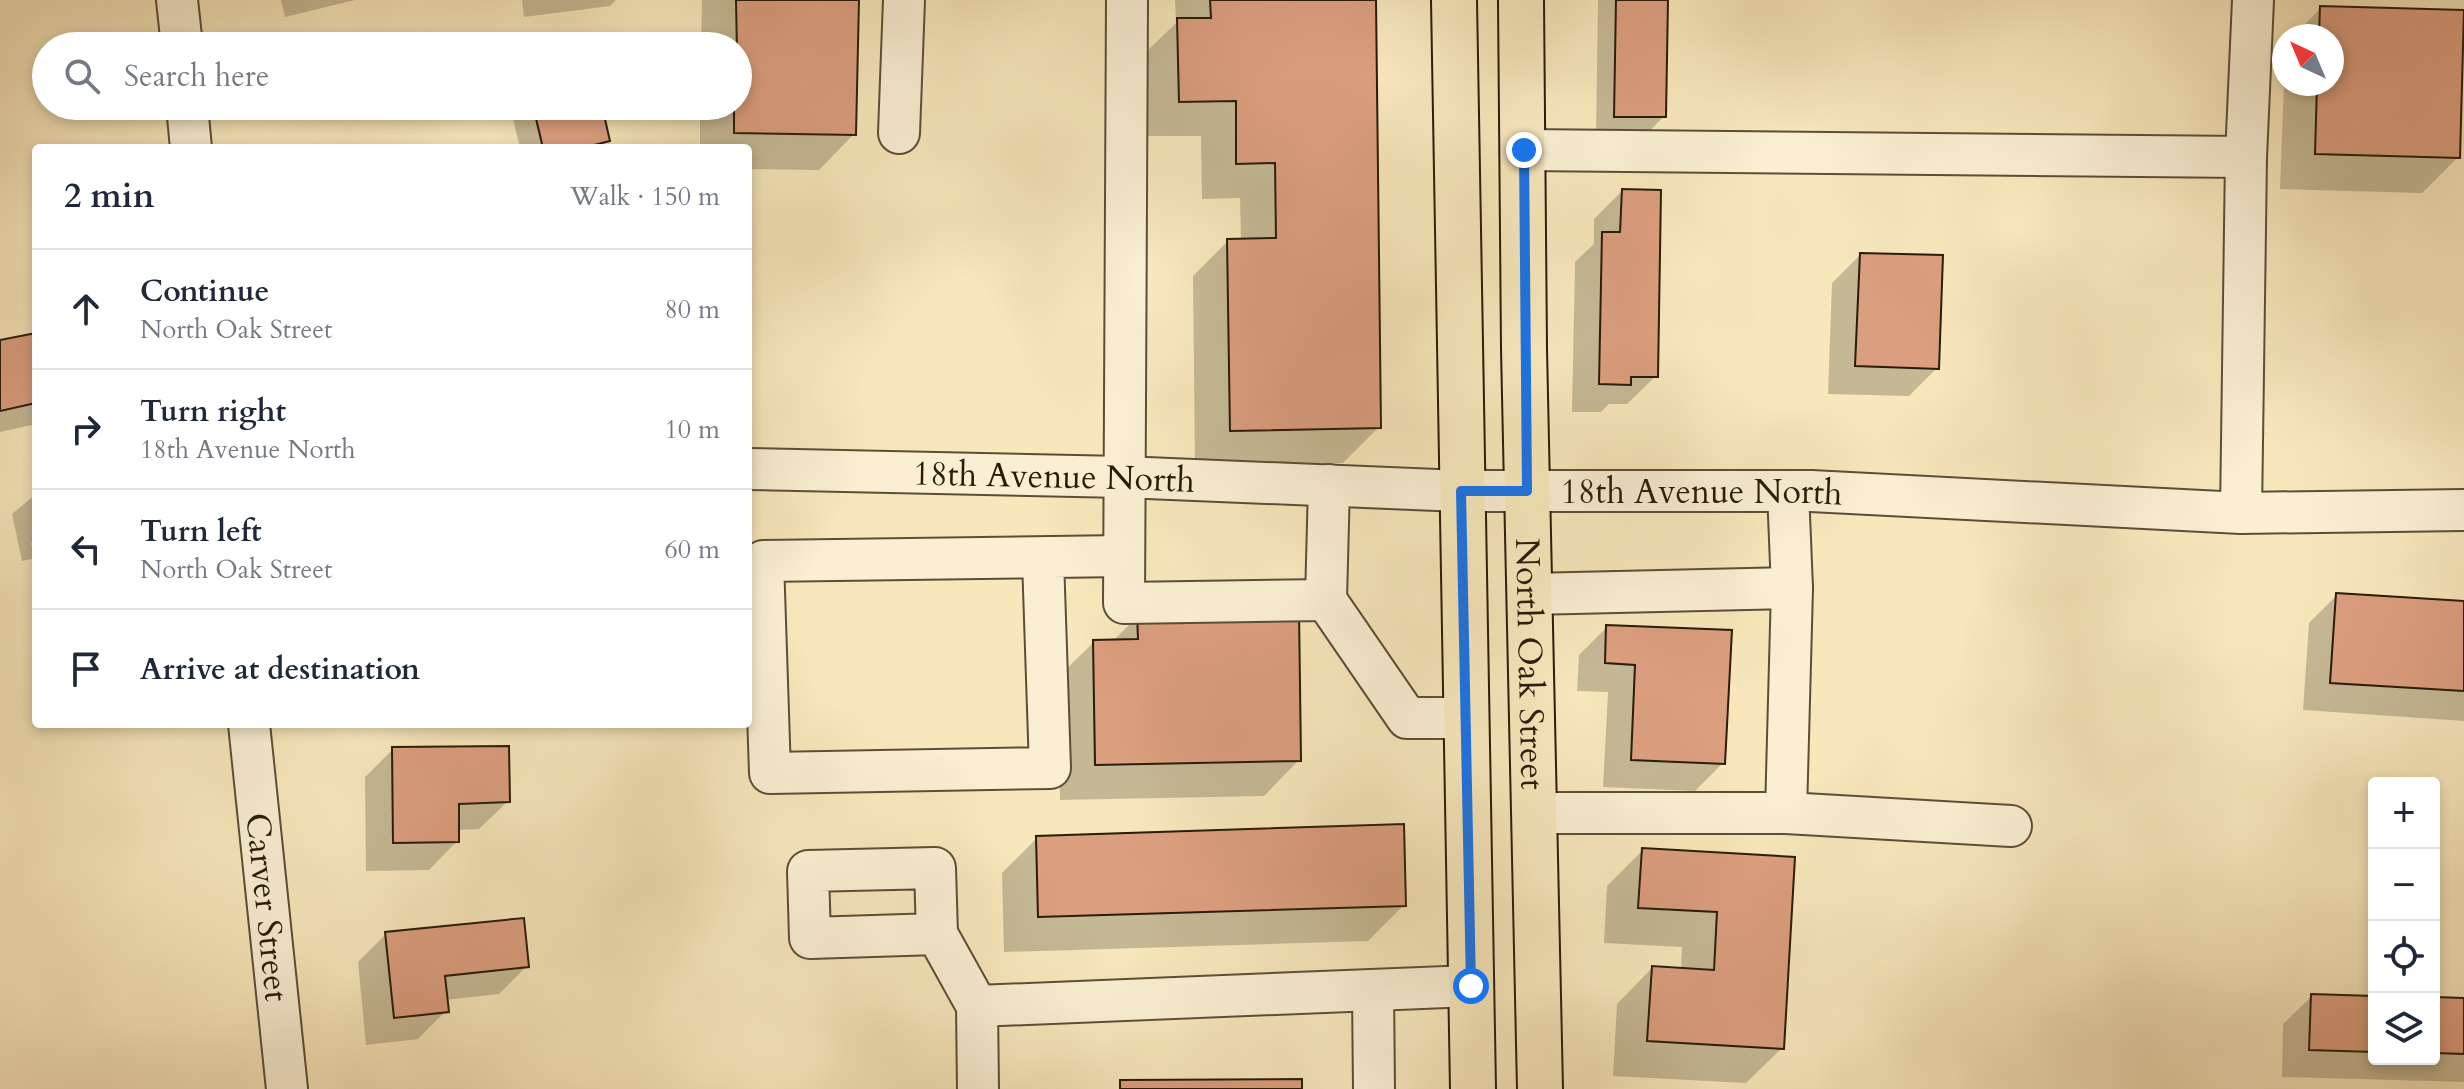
<!DOCTYPE html>
<meta charset="utf-8">
<style>
:root{--surface:#fff;--page:#f6f6f7;--text:#1f2937;--muted:#747a83;--line:#e0e1e3}
body{margin:0;font-family:Cardo,serif;background:var(--page);color:var(--text)}
.controls{position:absolute;right:24px;bottom:24px;display:grid;overflow:hidden;border-radius:8px;box-shadow:0 4px 12px #0003}
.controls button{width:72px;height:72px;display:grid;place-items:center;padding:0;border:0;border-bottom:2px solid var(--line);background:var(--surface);color:var(--text);font:40px sans-serif}
.compass{position:absolute;left:2272px;top:24px;width:72px;height:72px;border-radius:50%;background:var(--surface);box-shadow:0 4px 12px #0003;rotate:316deg}
.stop{position:absolute;width:24px;height:24px;margin:-18px;border:6px solid #1a73e8;border-radius:50%;background:#fff}
.stop.end{background:#1a73e8;border-color:#fff;box-shadow:0 2px 8px #0008}
.list{margin:0;padding:0;list-style:none}
h2{display:flex;justify-content:space-between;align-items:center;height:104px;margin:0;padding:0 32px;font-size:34px}
h2 small{font-size:26px;font-weight:400;color:var(--muted)}
.list li{display:grid;grid-template-columns:52px 1fr auto;gap:24px;align-items:center;box-sizing:border-box;height:120px;padding:0 32px;border-top:2px solid var(--line)}
.list b{display:block;font-size:30px;white-space:nowrap}
.list p{margin:0;font-size:26px;white-space:nowrap;color:var(--muted)}
.list em{font-size:26px;font-style:normal;color:var(--muted)}
.icon{flex:none;width:44px;height:44px;fill:none;stroke:currentColor;stroke-width:2;stroke-linecap:round;stroke-linejoin:round}
.map{position:relative;flex:none;width:2464px;height:1089px;overflow:hidden}
.search{position:absolute;background:var(--surface);box-shadow:0 4px 12px #0003;left:32px;top:32px;width:720px;height:88px;display:flex;align-items:center;gap:20px;box-sizing:border-box;padding:0 28px;border-radius:44px;color:var(--muted);font-size:30px}
.panel{position:absolute;background:var(--surface);box-shadow:0 4px 12px #0003;left:32px;top:144px;width:720px;height:584px;border-radius:8px}
.map>svg:first-child{display:block}
</style>
<div class="map">
<svg width="2464" height="1089" viewBox="0 0 2464 1089">
<rect width="100%" height="100%" fill="#f7e7bb"/>
<filter id="stains"><feTurbulence type="fractalNoise" baseFrequency=".0025" numOctaves="4"/><feColorMatrix values="0 0 0 0 .2 0 0 0 0 .09 0 0 0 0 .02 0 0 0 .5 -.17"/></filter>
<radialGradient id="worn" r=".72"><stop offset=".6" stop-color="#630" stop-opacity="0"/><stop offset="1" stop-color="#630" stop-opacity=".3"/></radialGradient>
<g fill="#0003">
<polygon points="281,0 355,0 285,17"/>
<polygon points="522,0 616,0 610,6 524,17"/>
<polygon points="702,0 857,0 854,134 819,170 748,169 748,148 700,148 700,106 738,106 738,46 701,46"/>
<polygon points="1175,0 1374,0 1379,427 1343,463 1195,465 1193,276 1228,241 1241,240 1240,198 1202,199 1201,136 1144,136 1143,55 1176,23"/>
<polygon points="1598,0 1666,0 1664,116 1645,136 1596,135"/>
<polygon points="2321,8 2458,157 2422,193 2280,189 2284,82 2332,84 2332,36 2293,36"/>
<polygon points="510,106 600,106 608,140 601,148 520,148"/>
<polygon points="1622,191 1656,376 1627,404 1609,404 1601,412 1572,412 1575,262 1594,244 1594,219"/>
<polygon points="1860,255 1937,368 1909,396 1828,394 1832,283"/>
<polygon points="36,335 36,424 0,432 0,342"/>
<polygon points="36,494 36,542 31,543 32,547 36,546 36,558 22,561 12,514"/>
<polygon points="2337,595 2464,603 2464,721 2303,710 2309,623"/>
<polygon points="1138,616 1299,760 1264,796 1060,800 1058,677 1094,642 1113,641"/>
<polygon points="1607,627 1723,763 1695,791 1603,787 1608,692 1577,691 1579,655"/>
<polygon points="393,749 508,801 479,829 457,830 457,841 429,870 366,871 365,777"/>
<polygon points="1037,838 1404,905 1368,941 1004,952 1002,873"/>
<polygon points="1643,850 1793,859 1782,1048 1746,1083 1613,1076 1617,1004 1652,968 1681,970 1682,947 1604,943 1607,886"/>
<polygon points="386,934 527,966 499,994 445,1000 446,1011 418,1039 366,1045 358,962"/>
<polygon points="2312,996 2374,998 2374,1059 2434,1059 2434,999 2464,1000 2464,1082 2282,1077 2283,1024"/>
</g>
<g fill="#db9e7e" stroke="#291b0a" stroke-width="2">
<polygon points="736,0 859,0 856,135 734,133 734,106 738,106"/>
<polygon points="1210,0 1376,0 1381,428 1230,431 1227,239 1276,238 1275,163 1236,164 1236,101 1179,102 1177,18 1211,18"/>
<polygon points="1616,0 1668,0 1666,117 1614,117"/>
<polygon points="2320,6 2464,10 2460,158 2315,154 2317,84 2332,84 2332,36 2319,36"/>
<polygon points="533,106 602,106 610,141 582,148 543,148"/>
<polygon points="1622,189 1661,190 1658,377 1631,377 1631,385 1599,384 1602,232 1620,232"/>
<polygon points="1860,253 1943,255 1939,369 1855,366"/>
<polygon points="36,333 36,403 0,411 0,340"/>
<polygon points="2336,593 2464,601 2464,691 2330,683"/>
<polygon points="1299,610 1301,761 1095,765 1093,640 1138,639 1137,614"/>
<polygon points="1606,625 1732,630 1725,764 1631,760 1635,665 1605,663"/>
<polygon points="509,746 510,802 459,804 459,842 393,843 392,747"/>
<polygon points="1404,824 1406,906 1038,917 1036,836"/>
<polygon points="1642,848 1795,857 1784,1049 1647,1041 1652,966 1714,970 1717,912 1638,908"/>
<polygon points="524,918 529,967 445,976 449,1012 394,1018 385,932"/>
<polygon points="2311,994 2374,996 2374,1052 2309,1050"/>
<polygon points="2434,997 2464,998 2464,1054 2434,1053"/>
<polygon points="1302,1079 1302,1089 1120,1089 1120,1080"/>
</g>
<g fill="none" stroke-linecap="round" stroke-linejoin="round">
<g stroke="#5c4e36" stroke-width="44">
<g id="minor">
<polyline points="177,0 182,46"/>
<polyline points="1127,0 1124,603 1326,600"/>
<polyline points="187,106 191,148"/>
<polyline points="899,133 904,0"/>
<polyline points="1524,150 2246,157"/>
<path id="s1" d="M748 469 1123 477 1461 491H1811L2241 513 2464 510"/>
<polyline points="1329,485 1326,600 1407,718 1465,718"/>
<polyline points="2241,513 2246,157 2253,0"/>
<polyline points="1043,559 1050,768 770,773 763,561 1123,556"/>
<polyline points="1530,594 1792,588"/>
<path id="s2" d="M249 724 287 1089"/>
<polyline points="1535,813 1786,813 2011,826"/>
<polyline points="1786,813 1792,588 1788,491"/>
<polyline points="937,934 810,938 808,871 935,868 937,934 977,1006 978,1089"/>
<polyline points="1373,990 1374,1089"/>
<polyline points="977,1006 1471,986"/>
</g>
</g>
<g stroke="#291b0a" stroke-width="48">
<g id="major">
<polyline points="1454,0 1473,1089"/>
<path id="s3" d="M1521 0 1524 349 1540 1089"/>
</g>
</g>
<use href="#minor" stroke="#faefd3" stroke-width="40"/>
<use href="#major" stroke="#f7e7bb" stroke-width="44"/>
</g>
<g fill="none" stroke-linecap="round" stroke-linejoin="round">
<polyline stroke="#1a73e8" stroke-width="10" points="1471,986 1461,491 1527,491 1524,150"/>
</g>
<g text-anchor="middle" stroke-width="7" stroke-linejoin="round" paint-order="stroke">
<g font-size="34" fill="#291b0a" stroke="#faefd3">
<text dy="12" stroke="none"><textPath href="#s1" startOffset="306">18th Avenue North</textPath></text>
<text dy="12" stroke="none"><textPath href="#s1" startOffset="954">18th Avenue North</textPath></text>
<text dy="12" stroke="none"><textPath href="#s3" startOffset="664">North Oak Street</textPath></text>
<text dy="12" stroke="none"><textPath href="#s2" startOffset="184">Carver Street</textPath></text>
</g>
</g>
<rect width="100%" height="100%" filter="url(#stains)"/>
<rect width="100%" height="100%" fill="url(#worn)"/>
</svg>
<div class="controls">
<button>+</button>
<button>−</button>
<button><svg class="icon" aria-label="locate" viewBox="0 0 24 24"><circle cx="12" cy="12" r="6"/><path d="M12 2v4M12 18v4M2 12h4M18 12h4"/></svg></button>
<button><svg class="icon" aria-label="layers" viewBox="0 0 24 24"><path d="M12 4l9 5-9 5-9-5zM3 14l9 5 9-5"/></svg></button>
</div>
<svg class="compass" viewBox="-18 -18 36 36"><path d="M0-13l5 13h-10z" fill="#e53935"/><path d="M0 13l5-13h-10z" fill="#747a83"/></svg>
<div class="stop" style="left:1471px;top:986px"></div>
<div class="stop end" style="left:1524px;top:150px"></div>
<div class="search"><svg class="icon" aria-label="search" viewBox="0 0 24 24"><circle cx="10" cy="10" r="6"/><path d="M15 15l6 6"/></svg>Search here</div>
<section class="panel">
<h2>2 min<small>Walk · 150 m</small></h2>
<ul class="list">
<li><svg class="icon" aria-label="ahead" viewBox="0 0 24 24"><path d="M12 20V5M6 11l6-6 6 6"/></svg><div><b>Continue</b><p>North Oak Street</p></div><em>80 m</em></li>
<li><svg class="icon" aria-label="right" viewBox="0 0 24 24"><path d="M7 20v-9h11M14 6l5 5-5 5"/></svg><div><b>Turn right</b><p>18th Avenue North</p></div><em>10 m</em></li>
<li><svg class="icon" aria-label="left" viewBox="0 0 24 24"><path d="M17 20v-9H6M10 6l-5 5 5 5"/></svg><div><b>Turn left</b><p>North Oak Street</p></div><em>60 m</em></li>
<li><svg class="icon" aria-label="arrive" viewBox="0 0 24 24"><path d="M6 21V4h12l-3 4 3 4H6"/></svg><div><b>Arrive at destination</b></div></li>
</ul>
</section>
</div>
